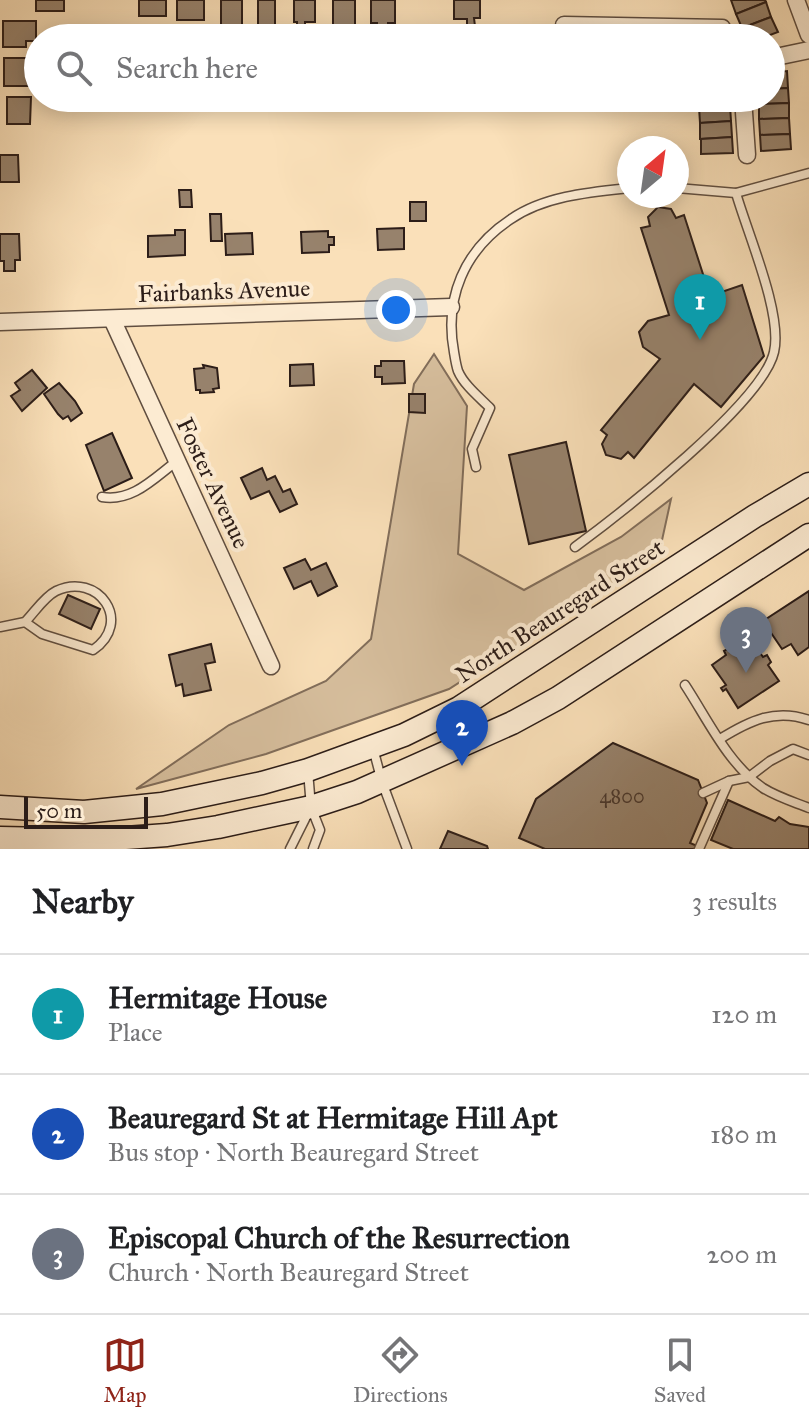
<!DOCTYPE html>
<meta charset="utf-8">
<style>
:root{--surface:#fff;--page:#f6f6f6;--text:#202124;--muted:#757577;--line:#e0e0e0;--accent:#8f2418}
body{margin:0;font-family:"IM FELL Great Primer",serif;background:var(--page);color:var(--text)}
.compass{position:absolute;left:617px;top:136px;width:72px;height:72px;border-radius:50%;background:var(--surface);box-shadow:0 4px 20px #0003;rotate:29deg}
.scale{position:absolute;left:24px;bottom:20px;width:124px;box-sizing:border-box;padding-left:8px;border:4px solid #2c1d18;border-top:0;font-size:22px;line-height:28px;white-space:nowrap;color:#2c1d18;-webkit-text-stroke:6px #fcebd2;paint-order:stroke}
.you{position:absolute;left:396px;top:310px;width:28px;height:28px;margin:-20px;border:6px solid #fff;border-radius:50%;background:#1a73e8;box-shadow:0 0 0 12px #1a73e833}
.badge{display:grid;place-items:center;width:52px;height:52px;border-radius:50%;background:var(--accent);color:#fff;font-size:26px;font-weight:700}
.pin{position:absolute;translate:-50% -66px;filter:drop-shadow(0 2px 4px #0008)}
.pin::after{content:'';position:absolute;top:42px;width:28px;height:24px;background:inherit;clip-path:polygon(0 0,100% 0,50% 100%)}
.list{margin:0;padding:0;list-style:none}
h2{display:flex;justify-content:space-between;align-items:center;height:104px;margin:0;padding:0 32px;font-size:34px}
h2 small{font-size:26px;font-weight:400;color:var(--muted)}
.list li{display:grid;grid-template-columns:52px 1fr auto;gap:24px;align-items:center;box-sizing:border-box;height:120px;padding:0 32px;border-top:2px solid var(--line)}
.list b{display:block;font-size:30px;white-space:nowrap}
.list p{margin:0;font-size:26px;white-space:nowrap;color:var(--muted)}
.list em{font-size:26px;font-style:normal;color:var(--muted)}
.icon{flex:none;width:44px;height:44px;fill:none;stroke:currentColor;stroke-width:2;stroke-linecap:round;stroke-linejoin:round}
.map{position:relative;flex:none;width:809px;height:849px;overflow:hidden}
.search{position:absolute;background:var(--surface);box-shadow:0 4px 20px #0003;left:24px;right:24px;top:24px;height:88px;display:flex;align-items:center;gap:20px;box-sizing:border-box;padding:0 28px;border-radius:44px;color:var(--muted);font-size:30px}
.sheet{height:464px;background:var(--surface)}
nav{display:flex;justify-content:space-around;align-items:center;box-sizing:border-box;height:112px;border-top:2px solid var(--line);background:var(--surface);font-size:22px;color:var(--muted)}
nav a{display:grid;justify-items:center;gap:4px}
nav .on{color:var(--accent)}
.map>svg:first-child{display:block}
</style>
<div class="map">
<svg width="809" height="849" viewBox="0 0 809 849">
<rect width="100%" height="100%" fill="#fae0b9"/>
<filter id="stains"><feTurbulence type="fractalNoise" baseFrequency=".0025" numOctaves="4"/><feColorMatrix values="0 0 0 0 .2 0 0 0 0 .09 0 0 0 0 .02 0 0 0 .5 -.17"/></filter>
<radialGradient id="worn" r=".72"><stop offset=".6" stop-color="#630" stop-opacity="0"/><stop offset="1" stop-color="#630" stop-opacity=".3"/></radialGradient>
<polygon fill="#d7bf9e" stroke="#826e5b" stroke-width="2" points="434,354 467,406 458,554 524,590 621,537 671,499 659,554 449,689 266,754 136,789 229,725 326,681 371,639 414,384"/>
<g fill="#97826c" stroke="#2c1d18" stroke-width="2">
<rect x="36" y="0" width="28" height="11"/>
<rect x="139" y="0" width="27" height="16"/>
<rect x="177" y="0" width="27" height="20"/>
<rect x="221" y="0" width="21" height="38"/>
<polygon points="258,0 275,0 275,29 258,28"/>
<polygon points="294,0 315,0 315,22 305,22 305,26 297,26 297,22 294,22"/>
<rect x="333" y="0" width="22" height="28"/>
<polygon points="371,0 395,0 395,23 388,23 388,29 377,29 377,23 371,23"/>
<polygon points="454,0 480,0 480,18 474,18 475,26 467,26 467,19 454,19"/>
<polygon points="731,0 765,0 766,2 736,14"/>
<polygon points="766,2 771,17 742,28 736,14"/>
<polygon points="771,17 778,32 762,38 746,38 742,28"/>
<polygon points="3,21 36,21 36,41 26,41 26,47 3,47"/>
<rect x="491" y="28" width="19" height="10"/>
<polygon points="4,58 27,58 28,86 4,86"/>
<polygon points="787,71 788,88 771,89 771,73"/>
<polygon points="788,88 789,103 759,104 758,98 771,98 771,89"/>
<polygon points="7,97 31,97 30,124 7,124"/>
<polygon points="698,98 730,98 730,106 699,107"/>
<polygon points="789,103 789,118 759,119 759,104"/>
<polygon points="730,106 731,121 700,123 699,107"/>
<polygon points="789,118 790,134 760,135 759,119"/>
<polygon points="731,121 732,137 700,139 700,123"/>
<polygon points="790,134 791,149 761,151 760,135"/>
<polygon points="732,137 733,153 701,154 701,139"/>
<polygon points="0,155 18,155 19,182 0,182"/>
<polygon points="179,190 191,190 192,207 180,207"/>
<rect x="410" y="202" width="16" height="19"/>
<polygon points="658,207 671,209 676,218 684,215 710,296 742,285 764,356 721,407 694,384 634,458 628,452 621,459 606,455 602,444 607,435 601,430 660,359 643,347 639,332 648,321 669,315 641,228 650,226 648,217"/>
<polygon points="210,214 221,214 222,241 211,241"/>
<polygon points="404,228 404,249 378,250 377,229"/>
<polygon points="175,230 185,230 185,255 148,257 148,236 175,235"/>
<polygon points="328,231 328,237 334,237 334,245 329,245 329,252 302,253 301,232"/>
<polygon points="252,233 253,254 226,255 225,234"/>
<polygon points="0,234 19,234 20,260 15,260 15,271 4,271 4,261 0,261"/>
<polygon points="381,361 404,361 405,383 382,384 382,377 375,377 375,366 381,366"/>
<polygon points="313,364 314,385 290,386 290,365"/>
<polygon points="203,365 217,368 219,388 213,389 214,392 200,393 200,390 196,390 194,369 204,368"/>
<polygon points="32,370 47,388 22,411 11,396 20,390 15,383"/>
<polygon points="59,383 75,401 82,413 71,421 68,416 63,419 58,414 44,394"/>
<polygon points="409,394 425,394 425,413 409,412"/>
<polygon points="112,433 132,478 104,491 86,445"/>
<polygon points="566,442 586,531 529,544 509,455"/>
<polygon points="262,468 267,480 275,476 283,492 290,489 297,504 280,512 269,491 251,499 241,478"/>
<polygon points="305,559 311,570 326,563 337,586 318,596 311,581 294,589 284,568"/>
<polygon points="809,591 809,647 798,655 791,644 782,649 763,621"/>
<polygon points="68,595 100,609 91,629 59,614"/>
<polygon points="740,635 743,639 748,636 763,657 767,655 771,662 768,665 779,681 738,708 726,689 723,691 721,688 726,685 712,665 726,655 724,651 731,647 728,643"/>
<polygon points="211,644 215,662 205,664 211,690 184,696 182,684 176,686 169,655"/>
<polygon points="613,743 698,780 707,803 690,843 704,849 545,849 519,838 536,799"/>
<polygon points="728,800 775,821 779,817 790,824 809,827 809,849 733,849 711,840"/>
<polygon points="448,831 487,846 488,849 440,849"/>
</g>
<g fill="none" stroke-linecap="round" stroke-linejoin="round">
<g stroke="#604e40" stroke-width="11">
<g id="lane">
<polyline points="677,188 736,193 809,173"/>
<path d="M476 467 472 449 490 408C479 397 464 385 458 371 456 365 455 358 454 352 444 298 464 250 511 219 544 196 590 192 629 188"/>
<path d="M102 497C133 502 154 478 177 461"/>
<path d="M575 547C620 514 763 402 774 352 783 314 747 232 736 193"/>
<path d="M0 627 25 622 42 634 93 650C134 622 98 571 56 591 44 597 34 613 25 622"/>
<path d="M685 685C708 720 728 764 763 788 777 797 794 802 809 808"/>
<path d="M720 739C749 721 775 708 809 720"/>
<polyline points="373,748 382,782 407,849"/>
<polyline points="308,771 311,807 320,830 313,849"/>
<polyline points="703,793 729,781 749,777 770,761 793,749 809,755"/>
<polyline points="290,849 309,811"/>
<polyline points="699,849 729,781"/>
</g>
</g>
<g stroke="#604e40" stroke-width="19">
<g id="street">
<polyline points="796,0 809,35"/>
<polyline points="564,25 722,28 727,38"/>
<polyline points="771,58 809,50"/>
<polyline points="743,98 747,155"/>
<polyline points="112,319 271,666"/>
<polyline points="0,322 451,307"/>
</g>
</g>
<g stroke="#2c1d18" stroke-width="25">
<g id="secondary">
<polyline points="0,807 84,812 162,804 262,783 308,770 404,735 459,708 755,516 809,484"/>
<polyline points="0,838 98,840 167,835 218,827 311,807 357,792 512,723 558,698 809,535"/>
</g>
</g>
<use href="#lane" stroke="#fcebd2" stroke-width="8"/>
<use href="#street" stroke="#fcebd2" stroke-width="16"/>
<use href="#secondary" stroke="#fcebd2" stroke-width="22"/>
</g>
<g text-anchor="middle" stroke-width="8" stroke-linejoin="round" paint-order="stroke">
<g font-size="20" fill="#47362d">
<text x="622" y="803">4800</text>
</g>
<g font-size="24" fill="#2c1d18" stroke="#fcebd2">
<text transform="translate(224 291) rotate(-2)" y="8">Fairbanks Avenue</text>
<text transform="translate(213 483) rotate(65)" y="8">Foster Avenue</text>
<text transform="translate(560 611) rotate(-33)" y="8">North Beauregard Street</text>
</g>
</g>
<rect width="100%" height="100%" filter="url(#stains)"/>
<rect width="100%" height="100%" fill="url(#worn)"/>
</svg>
<svg class="compass" viewBox="-18 -18 36 36"><path d="M0-13l5 13h-10z" fill="#e53935"/><path d="M0 13l5-13h-10z" fill="#757577"/></svg>
<div class="scale">50 m</div>
<div class="you"></div>
<div class="pin badge" style="left:700px;top:340px;background:#0f9aa8">1</div>
<div class="pin badge" style="left:462px;top:766px;background:#1a4fb4">2</div>
<div class="pin badge" style="left:746px;top:673px;background:#6b7280">3</div>
<div class="search"><svg class="icon" aria-label="search" viewBox="0 0 24 24"><circle cx="10" cy="10" r="6"/><path d="M15 15l6 6"/></svg>Search here</div>
</div>
<section class="sheet">
<h2>Nearby<small>3 results</small></h2>
<ul class="list">
<li><span class="badge" style="background:#0f9aa8">1</span><div><b>Hermitage House</b><p>Place</p></div><em>120 m</em></li>
<li><span class="badge" style="background:#1a4fb4">2</span><div><b>Beauregard St at Hermitage Hill Apt</b><p>Bus stop · North Beauregard Street</p></div><em>180 m</em></li>
<li><span class="badge" style="background:#6b7280">3</span><div><b>Episcopal Church of the Resurrection</b><p>Church · North Beauregard Street</p></div><em>200 m</em></li>
</ul>
</section>
<nav>
<a class="on"><svg class="icon" aria-label="map" viewBox="0 0 24 24"><path d="M3 6l6-2 6 2 6-2v14l-6 2-6-2-6 2zM9 4v14M15 6v14"/></svg>Map</a>
<a><svg class="icon" aria-label="directions" viewBox="0 0 24 24"><path d="M12 3l9 9-9 9-9-9zM9 14v-3h6M13 9l2 2-2 2"/></svg>Directions</a>
<a><svg class="icon" aria-label="saved" viewBox="0 0 24 24"><path d="M7 4h10v16l-5-4-5 4z"/></svg>Saved</a>
</nav>
